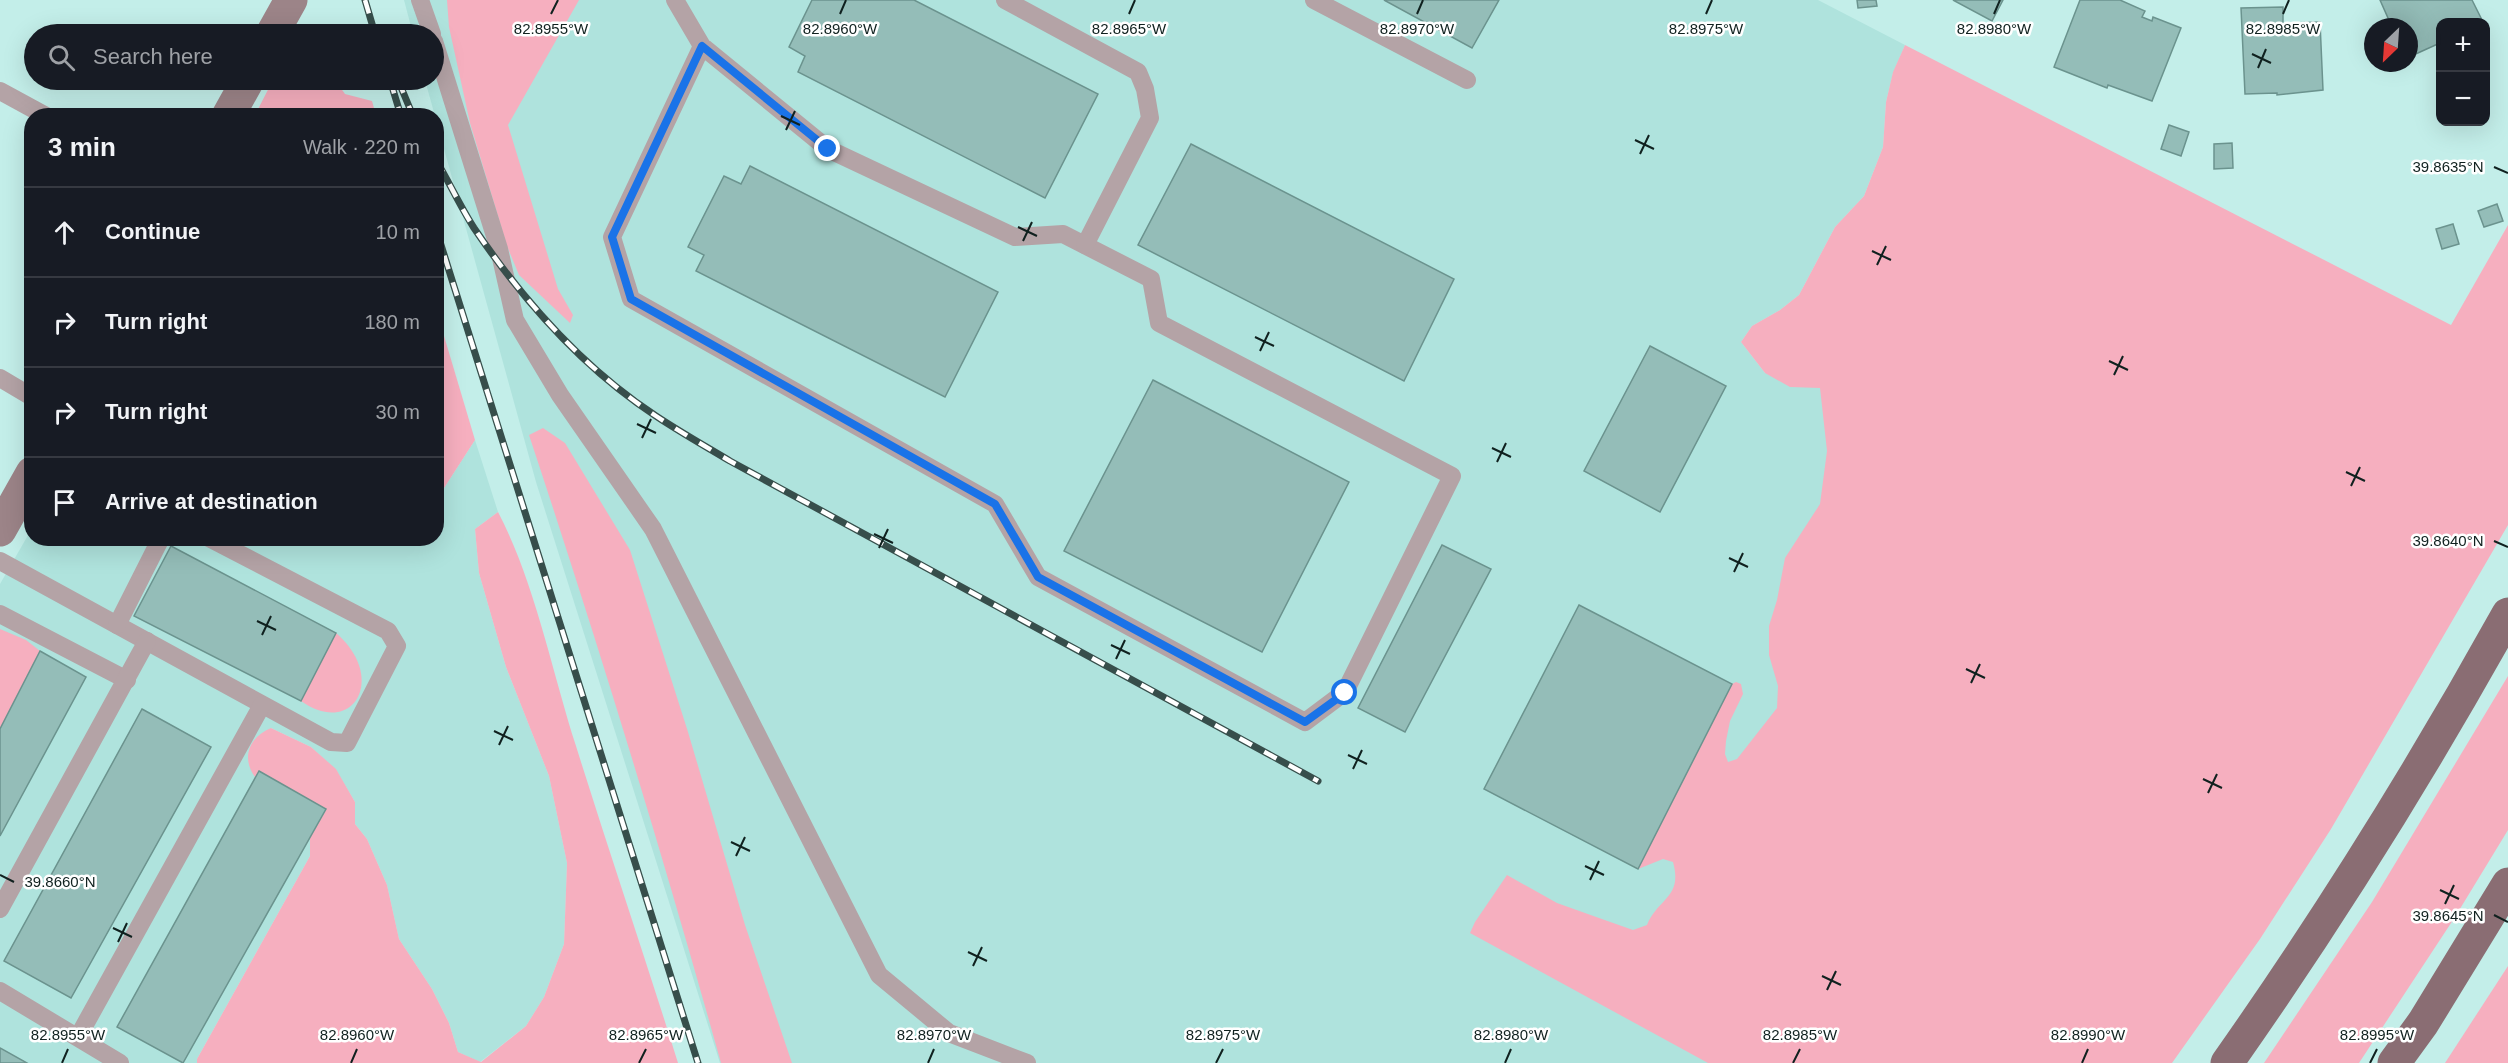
<!DOCTYPE html>
<meta charset="utf-8">
<style>
:root{--surface:#171b24;--page:#20242c;--text:#f1f3f6;--muted:#9ea1a6;--line:#363941}
body{margin:0;font-family:Arial,sans-serif;background:var(--page);color:var(--text)}
.controls{position:absolute;right:18px;top:18px;display:grid;overflow:hidden;border-radius:12px;box-shadow:0 6px 24px #0002}
.controls button{width:54px;height:54px;display:grid;place-items:center;padding:0;border:0;border-bottom:2px solid var(--line);background:var(--surface);color:var(--text);font:30px sans-serif}
.compass{position:absolute;left:2364px;top:18px;width:54px;height:54px;border-radius:50%;background:var(--surface);box-shadow:0 6px 24px #0002;rotate:205deg}
.stop{position:absolute;width:18px;height:18px;margin:-14px;border:4px solid #1a73e8;border-radius:50%;background:#fff}
.stop.end{background:#1a73e8;border-color:#fff;box-shadow:0 2px 6px #0008}
.list{margin:0;padding:0;list-style:none}
h2{display:flex;justify-content:space-between;align-items:center;height:78px;margin:0;padding:0 24px;font-size:26px}
h2 small{font-size:20px;font-weight:400;color:var(--muted)}
.list li{display:grid;grid-template-columns:39px 1fr auto;gap:18px;align-items:center;box-sizing:border-box;height:90px;padding:0 24px;border-top:2px solid var(--line)}
.list b{display:block;font-size:22px;white-space:nowrap}
.list em{font-size:20px;font-style:normal;color:var(--muted)}
.icon{flex:none;width:33px;height:33px;fill:none;stroke:currentColor;stroke-width:2;stroke-linecap:round;stroke-linejoin:round}
.map{position:relative;flex:none;width:2508px;height:1063px;overflow:hidden}
.search{position:absolute;background:var(--surface);box-shadow:0 6px 24px #0002;left:24px;top:24px;width:420px;height:66px;display:flex;align-items:center;gap:15px;box-sizing:border-box;padding:0 21px;border-radius:33px;color:var(--muted);font-size:22px}
.panel{position:absolute;background:var(--surface);box-shadow:0 6px 24px #0002;left:24px;top:108px;width:420px;height:438px;border-radius:24px}
.map>svg:first-child{display:block}
</style>
<div class="map">
<svg width="2508" height="1063" viewBox="0 0 2508 1063">
<rect width="100%" height="100%" fill="#c3eee9"/>
<g fill="#afe3dd">
<polygon points="404,0 1818,0 1905,45 1893,73 1886,102 1883,147 1864,196 1835,227 1799,295 1780,310 1752,326 1741,342 1765,373 1842,379 1855,1063 720,1063 536,482 425,80 434,80 434,34 413,34"/>
<polygon points="475,440 498,512 475,529 479,573 506,667 549,776 567,863 564,944 544,997 526,1026 480,1062 458,1052 449,1023 432,989 399,939 387,885 367,839 355,824 355,802 336,770 311,747 271,728 256,777 259,771 326,809 310,838 310,856 197,1059 197,1063 0,1063 0,584 31,530 32,538 364,538 374,543 385,539 436,538 437,499"/>
</g>
<g fill="#f6afbf">
<polygon points="447,0 579,0 508,125 558,289 573,315 570,323 519,275 507,246 470,123 449,27"/>
<path d="M1905 45 2451 325 2508 225V525L2331 829 2260 939 2172 1063H1708L1470 933 1475 922 1507 875 1557 903 1599 918 1633 930 1647 925C1658 898 1683 898 1673 862L1663 859 1638 869 1732 684 1736 682 1741 684 1743 694 1730 721 1726 741 1725 754 1728 762 1737 759 1777 708 1778 686 1769 655V626L1777 600 1785 558 1820 504 1827 451 1820 388 1790 387 1765 373 1741 342 1752 326 1780 310 1799 295 1835 227 1864 196 1883 147 1886 102 1893 72Z"/>
<polygon points="273,80 335,80 345,94 372,101 376,115 255,115"/>
<polygon points="436,309 475,440 437,499 436,499"/>
<path d="M543 428 565 443 630 550 688 732 745 925 792 1063H721C662 852 598 643 529 435Z"/>
<path d="M498 512C534 580 552 671 576 746 609 852 645 957 678 1063H197V1059L310 856V838L326 810 259 772 255 777C241 758 249 737 271 728L311 747 336 769 355 802V824L367 839 387 885 399 939 432 989 449 1023 458 1052 481 1062 526 1026 544 997 564 944 567 863 549 776 506 667 479 573 475 529Z"/>
<polygon points="0,629 26,640 40,651 0,729"/>
<path d="M336 633C388 678 353 738 301 701Z"/>
<polygon points="2508,676 2508,830 2455,917 2359,1063 2264,1063 2372,902"/>
<polygon points="2508,966 2508,1063 2445,1063"/>
</g>
<g fill="#94bdb8" stroke="#6b938e" stroke-width="1.5">
<polygon points="812,0 914,0 1098,94 1045,198 798,72 805,56 789,47"/>
<polygon points="1384,0 1499,0 1472,48"/>
<polygon points="1857,0 1876,0 1877,6 1858,8"/>
<polygon points="1953,0 2003,0 1992,21"/>
<polygon points="2080,0 2120,0 2145,11 2142,17 2152,21 2153,17 2181,28 2152,101 2108,85 2107,88 2054,67"/>
<polygon points="2380,0 2472,0 2483,22 2440,22 2440,43 2409,57 2409,27 2392,27"/>
<polygon points="2283,7 2283,29 2294,29 2293,23 2320,22 2323,90 2277,95 2277,93 2245,94 2241,8"/>
<polygon points="2169,125 2189,132 2181,156 2161,149"/>
<polygon points="2232,143 2233,168 2214,169 2214,144"/>
<polygon points="1191,144 1454,279 1404,381 1138,245"/>
<polygon points="750,166 998,292 945,397 696,271 704,255 688,247 724,176 741,184"/>
<polygon points="2497,204 2503,221 2484,227 2478,211"/>
<polygon points="2453,224 2459,244 2442,249 2436,229"/>
<polygon points="1650,346 1726,386 1660,512 1584,471"/>
<polygon points="1153,380 1349,482 1262,652 1064,551"/>
<polygon points="1442,545 1491,569 1405,732 1358,708"/>
<polygon points="171,546 336,633 301,701 134,616"/>
<polygon points="1579,605 1732,684 1638,869 1484,789"/>
<polygon points="40,651 86,677 0,836 0,729"/>
<polygon points="142,709 211,747 71,998 4,961"/>
<polygon points="259,771 326,809 183,1063 117,1027"/>
<polygon points="0,1048 27,1063 0,1063"/>
</g>
<g fill="none" stroke-linecap="round" stroke-linejoin="round">
<g stroke="#b4a3a6" stroke-width="18">
<polyline points="420,0 432,34"/>
<polyline points="675,0 702,46 828,149 1015,237 1063,234 1151,279 1159,323 1452,476 1345,692 1305,722 1038,577 995,504 631,299 612,237 702,46"/>
<polyline points="1005,0 1138,72 1145,89 1150,118 1085,245"/>
<polyline points="1314,0 1467,80"/>
<polyline points="434,41 499,249 515,320 560,395 653,529 879,975 949,1033 1027,1063"/>
<polyline points="0,91 46,116"/>
<polyline points="0,378 32,397"/>
<polyline points="0,561 331,742 347,743 397,646 388,631 209,538"/>
<polyline points="0,614 127,680"/>
<polyline points="117,625 161,538"/>
<polyline points="0,909 147,641"/>
<polyline points="0,991 120,1063"/>
<polyline points="78,1037 262,705"/>
</g>
<g stroke="#9c8488" stroke-width="33">
<polyline points="272,34 291,0"/>
<polyline points="228,116 248,80"/>
<polyline points="0,530 32,473"/>
</g>
<g stroke="#8a6d73" stroke-width="33">
<path d="M2227 1063C2329 918 2422 769 2508 614"/>
<polyline points="2394,1063 2423,1023 2508,884"/>
</g>
<g stroke="#374e4b" stroke-width="7">
<g id="rail">
<polyline points="365,0 375,34"/>
<polyline points="390,80 401,116"/>
<polyline points="398,80 413,116"/>
<path d="M436 160C449 182 460 206 474 228 522 299 583 368 656 416 680 432 705 446 730 461L1318 781"/>
<polyline points="436,229 698,1063"/>
</g>
</g>
<use href="#rail" stroke="#fff" stroke-width="4.5" stroke-dasharray="14" stroke-linecap="butt"/>
</g>
<g fill="none" stroke-linecap="round" stroke-linejoin="round">
<polyline stroke="#1a73e8" stroke-width="8" points="828,149 702,46 612,237 631,299 995,504 1038,577 1305,722 1345,693"/>
</g>
<path fill="none" stroke="#10211f" stroke-width="2" d="M551 14 558 0M840 14 846 0M1129 14 1135 0M1417 14 1423 0M1706 14 1712 0M1994 14 2000 0M2283 14 2289 0M2252 54 2271 63M2258 68 2266 49M781 116 800 125M786 130 795 111M1635 140 1654 149M1640 154 1649 135M2494 167 2508 173M1018 227 1037 236M1023 241 1032 222M1872 251 1891 260M1877 265 1886 246M1255 337 1274 346M1260 351 1269 332M2109 361 2128 370M2114 375 2123 356M637 424 656 433M642 438 651 419M1492 448 1511 457M1497 462 1506 443M2346 472 2365 481M2351 486 2360 467M874 534 893 543M2494 541 2508 547M879 548 888 529M1729 558 1748 567M1734 572 1743 553M257 621 276 630M262 635 271 616M1111 645 1130 654M1116 659 1125 640M1966 669 1985 678M1971 683 1980 664M494 731 513 740M499 745 508 726M1348 755 1367 764M1353 769 1362 750M2203 779 2222 788M2208 793 2217 774M731 842 750 851M736 856 745 837M1585 866 1604 875M0 875 14 882M1590 880 1599 861M2440 890 2459 899M2445 904 2454 885M2494 915 2508 922M113 928 132 937M118 942 127 923M968 952 987 961M973 966 982 947M1822 976 1841 985M1827 990 1836 971M62 1063 68 1049M351 1063 357 1049M639 1063 646 1049M928 1063 934 1049M1216 1063 1223 1049M1505 1063 1511 1049M1793 1063 1800 1049M2082 1063 2088 1049M2370 1063 2377 1049"/>
<g font-size="15" text-anchor="middle" fill="#10211f" stroke="#fff" stroke-width="5" stroke-linejoin="round" paint-order="stroke">
<text x="551" y="34">82.8955°W</text>
<text x="840" y="34">82.8960°W</text>
<text x="1129" y="34">82.8965°W</text>
<text x="1417" y="34">82.8970°W</text>
<text x="1706" y="34">82.8975°W</text>
<text x="1994" y="34">82.8980°W</text>
<text x="2283" y="34">82.8985°W</text>
<text x="2448" y="172">39.8635°N</text>
<text x="2448" y="546">39.8640°N</text>
<text x="60" y="887">39.8660°N</text>
<text x="2448" y="921">39.8645°N</text>
<text x="68" y="1040">82.8955°W</text>
<text x="357" y="1040">82.8960°W</text>
<text x="646" y="1040">82.8965°W</text>
<text x="934" y="1040">82.8970°W</text>
<text x="1223" y="1040">82.8975°W</text>
<text x="1511" y="1040">82.8980°W</text>
<text x="1800" y="1040">82.8985°W</text>
<text x="2088" y="1040">82.8990°W</text>
<text x="2377" y="1040">82.8995°W</text>
</g>
</svg>
<div class="controls">
<button>+</button>
<button>−</button>
</div>
<svg class="compass" viewBox="-18 -18 36 36"><path d="M0-13l5 13h-10z" fill="#e53935"/><path d="M0 13l5-13h-10z" fill="#9ea1a6"/></svg>
<div class="stop" style="left:1345px;top:693px"></div>
<div class="stop end" style="left:828px;top:149px"></div>
<div class="search"><svg class="icon" aria-label="search" viewBox="0 0 24 24"><circle cx="10" cy="10" r="6"/><path d="M15 15l6 6"/></svg>Search here</div>
<section class="panel">
<h2>3 min<small>Walk · 220 m</small></h2>
<ul class="list">
<li><svg class="icon" aria-label="ahead" viewBox="0 0 24 24"><path d="M12 20V5M6 11l6-6 6 6"/></svg><div><b>Continue</b></div><em>10 m</em></li>
<li><svg class="icon" aria-label="right" viewBox="0 0 24 24"><path d="M7 20v-9h11M14 6l5 5-5 5"/></svg><div><b>Turn right</b></div><em>180 m</em></li>
<li><svg class="icon" aria-label="right" viewBox="0 0 24 24"><path d="M7 20v-9h11M14 6l5 5-5 5"/></svg><div><b>Turn right</b></div><em>30 m</em></li>
<li><svg class="icon" aria-label="arrive" viewBox="0 0 24 24"><path d="M6 21V4h12l-3 4 3 4H6"/></svg><div><b>Arrive at destination</b></div></li>
</ul>
</section>
</div>
